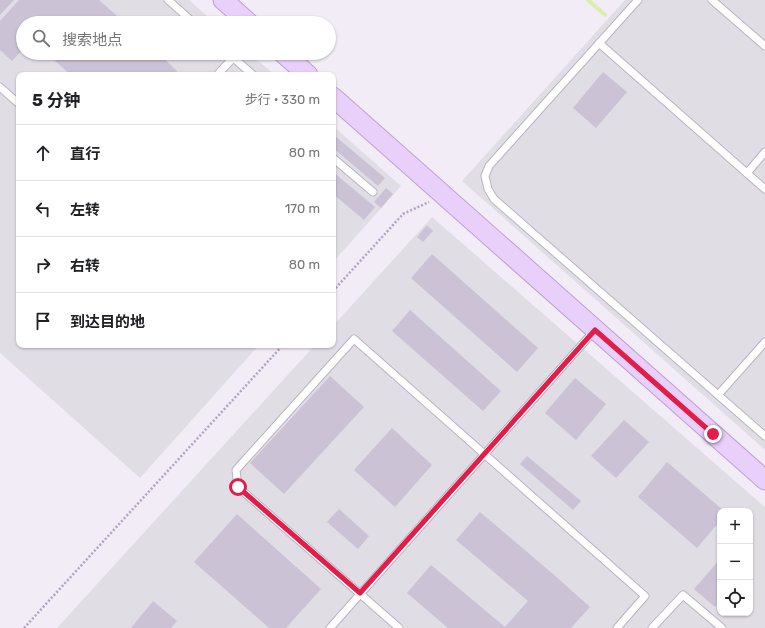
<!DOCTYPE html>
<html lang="zh">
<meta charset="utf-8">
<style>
:root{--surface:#fff;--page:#f2f2f2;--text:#202124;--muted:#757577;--line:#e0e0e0}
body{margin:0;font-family:Rubik,"Noto Sans SC",sans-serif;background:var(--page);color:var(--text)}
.controls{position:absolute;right:12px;bottom:12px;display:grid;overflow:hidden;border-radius:8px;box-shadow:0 1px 3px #0004}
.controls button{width:36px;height:36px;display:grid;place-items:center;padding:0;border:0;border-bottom:1px solid var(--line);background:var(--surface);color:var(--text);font:20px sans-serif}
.stop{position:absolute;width:12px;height:12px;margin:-9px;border:3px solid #e11d48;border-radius:50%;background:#fff}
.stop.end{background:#e11d48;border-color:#fff;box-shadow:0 1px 4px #0008}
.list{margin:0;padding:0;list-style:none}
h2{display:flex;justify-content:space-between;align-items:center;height:52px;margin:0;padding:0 16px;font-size:17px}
h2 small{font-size:13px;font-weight:400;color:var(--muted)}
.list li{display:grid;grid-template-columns:26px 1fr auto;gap:12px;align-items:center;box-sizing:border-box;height:56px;padding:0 16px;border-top:1px solid var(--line)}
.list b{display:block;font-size:15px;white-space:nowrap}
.list em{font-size:13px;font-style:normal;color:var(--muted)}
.icon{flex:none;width:22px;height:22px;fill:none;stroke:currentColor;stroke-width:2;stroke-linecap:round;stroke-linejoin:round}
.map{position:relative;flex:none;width:765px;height:628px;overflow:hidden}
.search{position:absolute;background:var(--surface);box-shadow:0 1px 3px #0004;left:16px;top:16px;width:320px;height:44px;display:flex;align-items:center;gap:10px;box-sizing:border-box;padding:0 14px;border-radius:22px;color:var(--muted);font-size:15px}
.panel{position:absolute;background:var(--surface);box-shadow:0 1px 3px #0004;left:16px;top:72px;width:320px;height:276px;border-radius:8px}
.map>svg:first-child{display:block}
</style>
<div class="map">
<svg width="765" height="628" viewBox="0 0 765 628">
<rect width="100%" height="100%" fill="#f1ecf5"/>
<g fill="#e0dde5" fill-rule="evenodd">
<polygon points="0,0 189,0 215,23 23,23 23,53 249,53 275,75 19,75 19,345 259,345 140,478 0,353"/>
<polygon points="625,0 765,0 765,450 462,181"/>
<polygon points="333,126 401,186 333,262"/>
<path d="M432 217 765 507V628H57L315 345H333V326ZM720 511H750V613H720Z"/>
</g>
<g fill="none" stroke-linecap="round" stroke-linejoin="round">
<polyline stroke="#deecae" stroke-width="4" points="588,0 605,15"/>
</g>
<g fill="#cbc2d6">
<polygon points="0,0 14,0 0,15"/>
<polygon points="19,0 99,0 125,23 23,23 23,49 12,61 0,50 0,21"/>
<polygon points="46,53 158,53 177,71 174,75 71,75"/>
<polygon points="603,72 627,92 596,128 573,108"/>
<polygon points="335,136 385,178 378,186 333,148 333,138"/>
<polygon points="333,172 375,207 364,220 333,194"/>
<polygon points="386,188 393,194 381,208 374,202"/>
<polygon points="427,225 433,231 423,242 417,237"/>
<polygon points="432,254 538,348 517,372 411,278"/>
<polygon points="410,310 501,391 483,411 392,331"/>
<polygon points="330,376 364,407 284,494 250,463"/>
<polygon points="575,378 606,404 576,440 545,413"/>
<polygon points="624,420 649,442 616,478 591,456"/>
<polygon points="392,428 432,465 395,507 354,470"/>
<polygon points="527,456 581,501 573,510 520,464"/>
<polygon points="667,462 724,511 720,511 720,521 697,548 638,497"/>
<polygon points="339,509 369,536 358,549 327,522"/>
<polygon points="480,512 553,574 590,607 571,628 448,628 407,593 431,565 505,627 528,601 456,540"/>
<polygon points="237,514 321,589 286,628 269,628 194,562"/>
<polygon points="720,559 720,602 715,607 694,589"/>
<polygon points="153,601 177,621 171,628 131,628"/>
</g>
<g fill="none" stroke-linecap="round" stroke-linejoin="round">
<g stroke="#bab2c3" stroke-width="9">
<g id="lane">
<polyline points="168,0 194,23"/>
<polyline points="638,0 489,166 485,176 488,189 494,199 765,436"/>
<polyline points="712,0 765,46"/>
<polyline points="599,43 765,189"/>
<polyline points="228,53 253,75"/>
<polyline points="217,75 233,58"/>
<polyline points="0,87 19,104"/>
<polyline points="333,158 373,192"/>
<polyline points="747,173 765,152"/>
<polyline points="718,395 765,342"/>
<polyline points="330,628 595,330"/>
<polyline points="399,628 238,487 236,470 354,339 645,596 617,628"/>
<polyline points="652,628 683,595 722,628"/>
</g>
</g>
<g stroke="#bea2d3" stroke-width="21">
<g id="secondary">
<polyline points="223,0 249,23"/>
<polyline points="283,53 308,75"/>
<polyline points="333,97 765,480"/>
</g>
</g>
<g stroke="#b0a2c0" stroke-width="2.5" stroke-dasharray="2 2" stroke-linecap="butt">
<polyline points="333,291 403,214 429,202"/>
<polyline points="24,628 283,345"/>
</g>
<use href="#lane" stroke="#fff" stroke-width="7"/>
<use href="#secondary" stroke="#e9d0fb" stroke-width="19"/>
</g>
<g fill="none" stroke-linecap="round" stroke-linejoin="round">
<polyline stroke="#e11d48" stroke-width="5" points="238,487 360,593 595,330 713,434"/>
</g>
</svg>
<div class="controls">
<button>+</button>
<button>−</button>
<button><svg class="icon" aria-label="locate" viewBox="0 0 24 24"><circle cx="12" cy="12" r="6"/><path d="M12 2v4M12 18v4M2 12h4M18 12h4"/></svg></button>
</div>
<div class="stop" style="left:238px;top:487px"></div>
<div class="stop end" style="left:713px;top:434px"></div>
<div class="search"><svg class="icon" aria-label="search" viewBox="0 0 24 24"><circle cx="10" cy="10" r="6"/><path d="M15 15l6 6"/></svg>搜索地点</div>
<section class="panel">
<h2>5 分钟<small>步行 · 330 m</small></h2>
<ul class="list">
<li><svg class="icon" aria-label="ahead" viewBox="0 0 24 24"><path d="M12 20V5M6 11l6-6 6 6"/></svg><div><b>直行</b></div><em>80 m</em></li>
<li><svg class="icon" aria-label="left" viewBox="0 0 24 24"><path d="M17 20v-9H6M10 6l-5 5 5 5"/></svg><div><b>左转</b></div><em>170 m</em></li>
<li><svg class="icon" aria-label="right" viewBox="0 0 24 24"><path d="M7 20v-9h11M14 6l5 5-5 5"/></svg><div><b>右转</b></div><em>80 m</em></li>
<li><svg class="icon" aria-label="arrive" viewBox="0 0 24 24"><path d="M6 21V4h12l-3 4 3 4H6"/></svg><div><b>到达目的地</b></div></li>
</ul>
</section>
</div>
